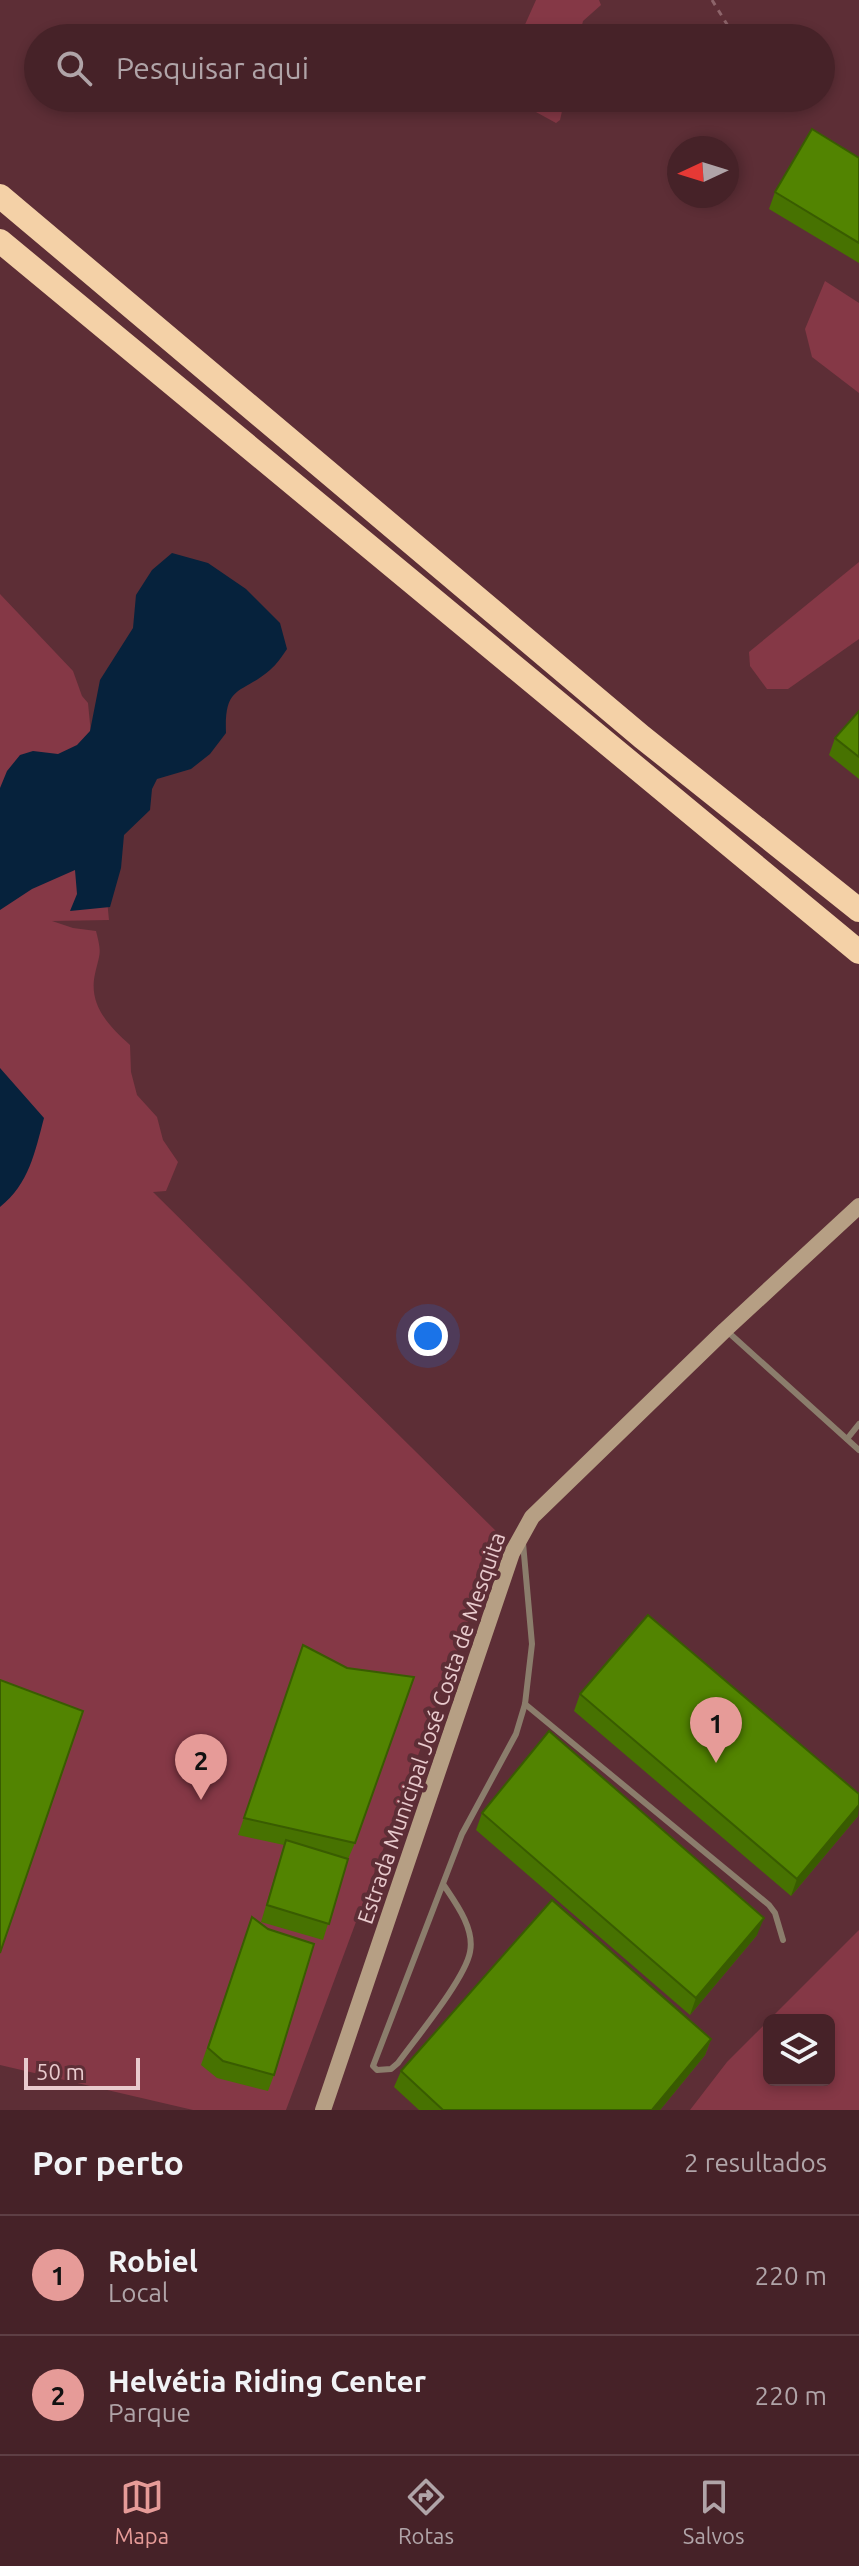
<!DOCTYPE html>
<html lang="pt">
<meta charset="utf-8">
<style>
:root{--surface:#462228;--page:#502f34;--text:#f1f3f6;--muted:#b0a4a8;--line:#5e3f45;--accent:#e69b98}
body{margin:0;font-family:Ubuntu,sans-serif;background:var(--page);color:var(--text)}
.controls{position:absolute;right:24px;bottom:24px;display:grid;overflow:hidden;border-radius:12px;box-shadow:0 4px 12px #0003}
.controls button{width:72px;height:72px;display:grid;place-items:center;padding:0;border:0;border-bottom:2px solid var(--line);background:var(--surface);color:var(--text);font:40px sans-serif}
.compass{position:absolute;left:667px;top:136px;width:72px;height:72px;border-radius:50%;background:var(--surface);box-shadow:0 4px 12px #0003;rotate:266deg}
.scale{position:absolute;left:24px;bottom:20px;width:116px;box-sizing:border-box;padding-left:8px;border:4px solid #e9cbce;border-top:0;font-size:22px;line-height:28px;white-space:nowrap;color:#e9cbce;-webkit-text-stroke:6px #5d2e36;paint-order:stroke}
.you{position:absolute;left:428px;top:1336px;width:28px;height:28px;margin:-20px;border:6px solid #fff;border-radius:50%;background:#1a73e8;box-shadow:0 0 0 12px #1a73e833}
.badge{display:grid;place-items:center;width:52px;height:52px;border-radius:50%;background:var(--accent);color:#111;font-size:26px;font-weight:700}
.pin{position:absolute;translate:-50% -66px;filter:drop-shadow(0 2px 4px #0008)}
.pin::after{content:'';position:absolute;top:42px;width:28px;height:24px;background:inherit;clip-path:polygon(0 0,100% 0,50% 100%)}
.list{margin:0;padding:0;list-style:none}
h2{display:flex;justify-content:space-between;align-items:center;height:104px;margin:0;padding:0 32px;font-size:34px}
h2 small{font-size:26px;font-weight:400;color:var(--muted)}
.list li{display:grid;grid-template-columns:52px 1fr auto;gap:24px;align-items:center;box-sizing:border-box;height:120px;padding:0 32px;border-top:2px solid var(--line)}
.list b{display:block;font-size:30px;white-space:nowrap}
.list p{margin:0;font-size:26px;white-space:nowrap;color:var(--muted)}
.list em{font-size:26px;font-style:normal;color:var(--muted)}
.icon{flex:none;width:44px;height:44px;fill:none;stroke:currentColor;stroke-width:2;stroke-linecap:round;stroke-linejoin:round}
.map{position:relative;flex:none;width:859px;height:2110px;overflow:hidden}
.search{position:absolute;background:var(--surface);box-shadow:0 4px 12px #0003;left:24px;right:24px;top:24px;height:88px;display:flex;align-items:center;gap:20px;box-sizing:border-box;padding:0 28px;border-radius:44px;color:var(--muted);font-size:30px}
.sheet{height:344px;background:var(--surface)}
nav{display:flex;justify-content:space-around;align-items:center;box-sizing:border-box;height:112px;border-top:2px solid var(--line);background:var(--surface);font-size:22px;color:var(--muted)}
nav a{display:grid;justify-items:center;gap:4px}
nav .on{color:var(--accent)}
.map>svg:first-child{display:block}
</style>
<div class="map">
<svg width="859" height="2110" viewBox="0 0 859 2110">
<rect width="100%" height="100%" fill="#5d2e36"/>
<g fill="#853846">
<polygon points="536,0 599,0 601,5 583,21 579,38 519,38"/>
<polygon points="523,98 565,98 560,120 556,123 536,112"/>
<polygon points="825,281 859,303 859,393 812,357 805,329"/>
<polygon points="859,562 859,639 788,689 767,689 750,666 749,652"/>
<path d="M0 594 73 671 82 696 88 703 109 920 52 921 73 928 96 931C102 954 100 952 95 974 88 1005 109 1026 130 1045L131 1072 137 1095 157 1117 163 1140 178 1162 166 1191 153 1192 500 1535 286 2110H193L0 2065Z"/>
<polygon points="859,1930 859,2110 690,2110 727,2062 769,2020 769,2080 829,2080 829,2020 769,2020"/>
</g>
<g fill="#06223c">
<path d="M172 553 208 563 246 589 280 623 287 649C282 656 277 664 270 670 241 695 224 684 226 733L210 754 191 769 157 779 152 789 150 810 124 835 121 868 110 907 70 911 77 894 75 870 32 889 0 910V788L7 771 20 755 33 751 58 754 77 745 90 731 100 680 133 628 136 595 152 570Z"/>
<path d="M0 1068 44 1118C35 1152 29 1184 0 1207Z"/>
</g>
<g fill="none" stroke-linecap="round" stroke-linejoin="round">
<polyline stroke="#8d646a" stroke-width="3" stroke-dasharray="6 6" stroke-linecap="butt" points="712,0 728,26"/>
<g stroke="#8b7d6c" stroke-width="6">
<polyline points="728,1332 859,1450"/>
<polyline points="847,1439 859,1424"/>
<polyline points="525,1704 769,1905 775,1913 783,1940"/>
<path d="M443 1884C455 1902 475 1928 470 1952 465 1979 416 2038 398 2063L391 2069 377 2070 373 2066 462 1834 516 1734 525 1704 532 1644 523 1543"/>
</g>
<polyline stroke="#b69f84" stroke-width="16" points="323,2110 512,1553 532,1517 725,1330 859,1206"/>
<g stroke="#f4d1a7" stroke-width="24">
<polyline points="0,196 642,737 859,910"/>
<polyline points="0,241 859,952"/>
</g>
</g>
<g fill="#477201">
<polygon points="859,158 859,263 769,209 775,192"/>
<polygon points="859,711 859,779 829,755 835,738"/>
<polygon points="303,1645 355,1843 348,1859 323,1940 261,1922 284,1845 238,1835"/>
<polygon points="580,1694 858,1816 791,1896 574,1711"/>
<polygon points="482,1813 757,1935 690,2015 476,1830"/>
<polygon points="252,1917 274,2075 268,2091 217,2078 201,2065"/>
<polygon points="711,2039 705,2055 660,2110 419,2110 394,2087 401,2071"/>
</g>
<g fill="#395c01">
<polygon points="859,1805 858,1816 791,1896 797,1879"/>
<polygon points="764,1918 757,1935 690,2015 696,1998"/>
<polygon points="711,2039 705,2055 660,2110 652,2110"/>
</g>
<g fill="#528401" stroke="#395c01" stroke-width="2">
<polygon points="812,129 859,158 859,243 775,192"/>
<polygon points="859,711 859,757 835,738"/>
<polygon points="648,1615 859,1794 859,1805 797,1879 580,1694"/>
<polygon points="303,1645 347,1668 414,1677 355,1843 244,1818"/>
<polygon points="0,1680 83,1711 0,1953"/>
<polygon points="549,1731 764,1918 696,1998 482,1813"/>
<polygon points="286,1840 348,1859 329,1924 267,1905"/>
<polygon points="552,1900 711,2039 652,2110 443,2110 401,2071"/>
<polygon points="252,1917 268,1929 314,1944 274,2075 223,2061 208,2048"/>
</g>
<g text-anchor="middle" stroke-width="8" stroke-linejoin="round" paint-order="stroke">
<g font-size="22" fill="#e9cbce" stroke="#5d2e36">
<text transform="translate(431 1728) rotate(-71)" y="8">Estrada Municipal José Costa de Mesquita</text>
</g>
</g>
</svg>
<div class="controls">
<button><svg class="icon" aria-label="layers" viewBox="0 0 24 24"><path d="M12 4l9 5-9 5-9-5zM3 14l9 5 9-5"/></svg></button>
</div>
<svg class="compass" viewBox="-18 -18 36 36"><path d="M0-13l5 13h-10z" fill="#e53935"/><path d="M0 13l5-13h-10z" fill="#b0a4a8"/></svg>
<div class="scale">50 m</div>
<div class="you"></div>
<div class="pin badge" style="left:716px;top:1763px">1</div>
<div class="pin badge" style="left:201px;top:1800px">2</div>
<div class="search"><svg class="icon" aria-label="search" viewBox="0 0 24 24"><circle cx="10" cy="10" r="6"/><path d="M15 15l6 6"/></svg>Pesquisar aqui</div>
</div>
<section class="sheet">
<h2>Por perto<small>2 resultados</small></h2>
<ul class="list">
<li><span class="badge">1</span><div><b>Robiel</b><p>Local</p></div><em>220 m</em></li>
<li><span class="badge">2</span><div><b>Helvétia Riding Center</b><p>Parque</p></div><em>220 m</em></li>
</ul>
</section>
<nav>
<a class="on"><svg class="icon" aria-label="map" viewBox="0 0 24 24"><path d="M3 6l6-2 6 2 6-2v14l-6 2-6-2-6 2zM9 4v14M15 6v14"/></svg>Mapa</a>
<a><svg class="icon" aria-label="directions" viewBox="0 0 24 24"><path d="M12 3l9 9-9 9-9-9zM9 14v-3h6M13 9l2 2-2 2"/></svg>Rotas</a>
<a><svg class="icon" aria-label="saved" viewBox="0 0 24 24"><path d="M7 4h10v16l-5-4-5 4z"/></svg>Salvos</a>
</nav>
